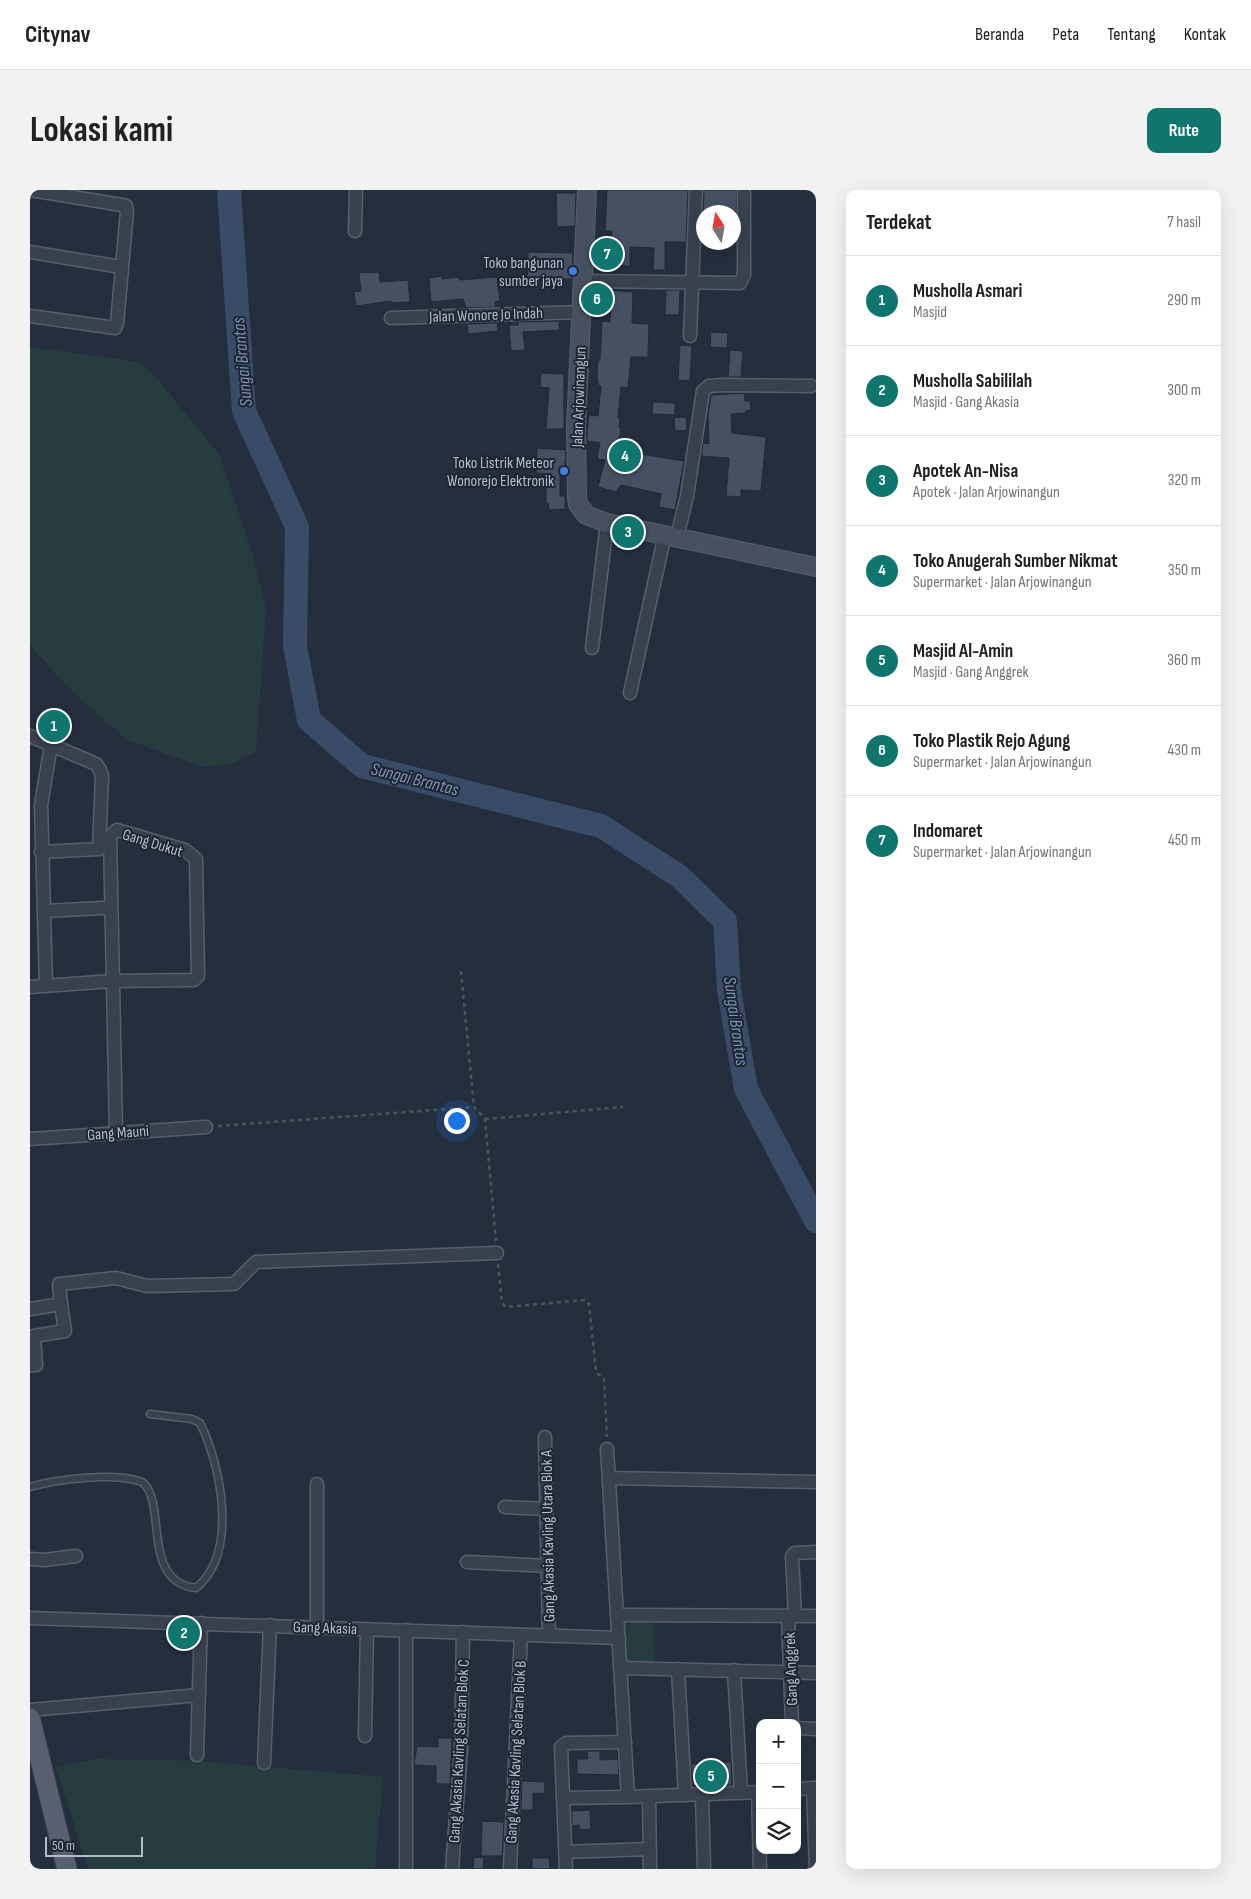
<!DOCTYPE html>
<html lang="id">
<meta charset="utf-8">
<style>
:root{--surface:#fff;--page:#f2f2f2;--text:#202124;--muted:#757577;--line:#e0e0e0;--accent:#0f766e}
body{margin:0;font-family:"Sofia Sans Condensed",sans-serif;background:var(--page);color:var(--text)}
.controls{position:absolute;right:15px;bottom:15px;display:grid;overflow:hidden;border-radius:10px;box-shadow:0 5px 20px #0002}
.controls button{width:45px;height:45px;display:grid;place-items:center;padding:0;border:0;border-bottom:1px solid var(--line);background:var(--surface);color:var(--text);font:25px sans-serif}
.compass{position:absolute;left:666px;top:15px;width:45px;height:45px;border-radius:50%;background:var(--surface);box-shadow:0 5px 20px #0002;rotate:349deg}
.scale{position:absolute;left:15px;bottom:12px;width:98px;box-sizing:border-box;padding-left:5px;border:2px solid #b4bcc9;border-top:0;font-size:14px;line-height:18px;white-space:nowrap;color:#b4bcc9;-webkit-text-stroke:4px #1d2633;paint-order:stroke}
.you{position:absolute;left:426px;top:930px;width:18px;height:18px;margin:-12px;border:4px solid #fff;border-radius:50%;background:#1a73e8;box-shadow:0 0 0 8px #1a73e833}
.badge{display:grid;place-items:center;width:32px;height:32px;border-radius:50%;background:var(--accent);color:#fff;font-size:16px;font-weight:700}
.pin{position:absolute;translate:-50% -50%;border:2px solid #fff;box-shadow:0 1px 5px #0006}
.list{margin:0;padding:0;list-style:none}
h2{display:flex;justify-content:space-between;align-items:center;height:65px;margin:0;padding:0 20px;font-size:21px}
h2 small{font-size:16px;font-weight:400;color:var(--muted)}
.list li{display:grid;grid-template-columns:32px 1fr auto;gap:15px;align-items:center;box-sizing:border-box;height:90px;padding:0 20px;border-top:1px solid var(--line)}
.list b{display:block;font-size:19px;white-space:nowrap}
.list p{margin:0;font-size:16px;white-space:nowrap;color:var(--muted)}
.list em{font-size:16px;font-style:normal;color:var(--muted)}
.icon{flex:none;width:28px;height:28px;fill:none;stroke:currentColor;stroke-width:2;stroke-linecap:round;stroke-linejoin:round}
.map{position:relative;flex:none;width:786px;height:1679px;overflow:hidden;border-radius:10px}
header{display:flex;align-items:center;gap:30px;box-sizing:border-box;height:70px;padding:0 25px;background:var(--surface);border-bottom:1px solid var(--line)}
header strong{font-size:24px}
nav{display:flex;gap:28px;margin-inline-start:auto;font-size:18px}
.intro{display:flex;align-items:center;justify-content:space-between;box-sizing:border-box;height:120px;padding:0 30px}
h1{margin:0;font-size:35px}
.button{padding:12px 22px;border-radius:10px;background:var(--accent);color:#fff;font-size:18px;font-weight:700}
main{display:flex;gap:30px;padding:0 30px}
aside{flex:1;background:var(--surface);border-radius:10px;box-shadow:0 5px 20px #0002}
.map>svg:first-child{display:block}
</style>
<header>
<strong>Citynav</strong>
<nav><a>Beranda</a><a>Peta</a><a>Tentang</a><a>Kontak</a></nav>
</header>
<div class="intro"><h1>Lokasi kami</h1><a class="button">Rute</a></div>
<main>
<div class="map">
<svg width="786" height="1679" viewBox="0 0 786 1679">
<rect width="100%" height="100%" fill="#242f3e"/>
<g fill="#263c3f">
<polygon points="0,157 109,172 129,191 189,264 224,369 236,419 226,561 201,574 173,577 95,549 38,497 0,455"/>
<polygon points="623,1428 625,1475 596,1473 593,1429"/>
<polygon points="66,1569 171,1571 353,1587 345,1679 58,1679 26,1577"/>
</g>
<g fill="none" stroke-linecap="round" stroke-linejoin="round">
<polyline stroke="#394c67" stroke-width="24" points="199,0 214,221 267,337 265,456 279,530 332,576 571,636 649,686 695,731 699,800 716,899 786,1031"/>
</g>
<g fill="#455162" stroke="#1f2835">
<polygon points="577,0 658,0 656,52 635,52 635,80 623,80 624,58 600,57 600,76 580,75 582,41 575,41"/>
<polygon points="674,0 707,0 706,22 674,22 674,40 672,40"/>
<polygon points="526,3 546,3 545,36 527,37"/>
<polygon points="498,62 543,63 542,89 497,89"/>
<polygon points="349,82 350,92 378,90 380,112 361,113 361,111 326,116 324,102 331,101 329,83"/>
<polygon points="412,86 412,89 429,87 430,90 467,87 470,111 465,112 466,117 436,118 433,109 401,112 399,88"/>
<polygon points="565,99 603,102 602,133 619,134 618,167 601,167 598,198 591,197 588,228 590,228 589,238 591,238 588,258 593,259 593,261 654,271 645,320 629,317 631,304 591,295 586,302 568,297 575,270 567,269 570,253 557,251 557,244 559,225 568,226 571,196 568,195 567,187 568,170 570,170 572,131 580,132 581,112 564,112"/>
<polygon points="636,100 650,100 649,125 635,125"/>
<polygon points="529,131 530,140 493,142 495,160 481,161 479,135 488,135 488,132"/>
<polygon points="467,133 468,141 438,144 437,134"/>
<polygon points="681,142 698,143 697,158 680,157"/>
<polygon points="650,155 662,156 660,191 648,190"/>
<polygon points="700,160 713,161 711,187 698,187"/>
<polygon points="511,183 534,184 534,239 516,239 519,198 510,197"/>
<polygon points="714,203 715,211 720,211 721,220 716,221 716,223 701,224 702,243 736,247 731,301 711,300 711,307 696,306 699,268 671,266 673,253 679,254 678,225 681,205"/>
<polygon points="623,212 645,213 645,225 622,224"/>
<polygon points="656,227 657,240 645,241 644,228"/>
<polygon points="507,258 536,260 534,285 530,285 530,306 535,306 535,319 519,320 518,313 516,313 516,284 506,283"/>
<polygon points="15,526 37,531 33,546 11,541"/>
<polygon points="143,1441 163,1442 162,1450 143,1449"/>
<polygon points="408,1548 422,1548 420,1594 406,1594 406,1576 384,1575 387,1556 408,1557"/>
<polygon points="557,1561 570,1561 570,1570 588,1569 589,1585 547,1584 547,1569 558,1569"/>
<polygon points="701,1572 702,1595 663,1596 661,1574"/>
<polygon points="492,1591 515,1592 514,1604 503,1603 503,1620 491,1620"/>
<polygon points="560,1620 561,1639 550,1640 549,1635 542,1636 542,1621"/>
<polygon points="452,1631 474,1632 472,1666 451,1666"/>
<polygon points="444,1667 454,1668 453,1679 443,1679"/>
<polygon points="502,1668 519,1668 520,1679 502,1679"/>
</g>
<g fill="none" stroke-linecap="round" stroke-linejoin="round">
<g stroke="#565f6c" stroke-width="9">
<path id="lane" d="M0 1297C26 1289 86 1282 112 1292 138 1311 110 1392 166 1398 209 1363 191 1275 170 1233L162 1229 120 1224"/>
</g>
<g stroke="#565f6c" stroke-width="15">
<g id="street">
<polyline points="0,0 92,15 96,16 97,21 87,134 85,138 0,126"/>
<polyline points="325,41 326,0"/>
<polyline points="0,62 91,77"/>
<polyline points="553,91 710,93 714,85 714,3"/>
<polyline points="361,128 551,122"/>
<polyline points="660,146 666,0"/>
<polyline points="647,347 657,306 673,201 679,196 693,195 781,196"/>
<polyline points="562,458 577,333"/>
<polyline points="600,503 635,344"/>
<polyline points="0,546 66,574 70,580 72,586 69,659 11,662"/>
<polyline points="14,721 73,718"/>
<polyline points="16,795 11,615 21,555"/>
<polyline points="0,797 82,791 164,790 168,786 166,669 155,660 87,640 80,646 86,942"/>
<polyline points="0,949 176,937"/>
<polyline points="31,1114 29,1094 86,1088 117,1096 204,1094 226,1072 467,1063"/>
<polyline points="0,1119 31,1114 35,1141 4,1146 6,1175 0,1175"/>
<polyline points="515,1247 519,1446"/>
<polyline points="577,1259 598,1607 730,1602"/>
<polyline points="579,1288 786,1292"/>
<polyline points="475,1317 517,1319"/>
<polyline points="0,1369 14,1370 46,1366"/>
<polyline points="437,1372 518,1376"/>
<polyline points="588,1425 786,1426"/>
<polyline points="758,1426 762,1533"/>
<polyline points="765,1426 762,1366 765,1363 786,1362"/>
<polyline points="0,1428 589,1448"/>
<polyline points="287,1437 287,1294"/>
<polyline points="376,1440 376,1679"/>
<polyline points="592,1478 786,1483"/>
<polyline points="648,1479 655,1605"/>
<polyline points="704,1480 711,1603"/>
<polyline points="0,1520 169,1505"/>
<polyline points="767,1538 786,1539"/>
<polyline points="335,1546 337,1439"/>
<polyline points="167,1565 171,1433"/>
<polyline points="234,1573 240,1435"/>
<polyline points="783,1598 786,1679"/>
<polyline points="767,1599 786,1598"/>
<polyline points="728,1602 730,1679"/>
<polyline points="672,1605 674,1679"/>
<polyline points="619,1606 620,1679"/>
<polyline points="533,1608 598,1607"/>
<polyline points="535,1662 620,1659"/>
<polyline points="422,1679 431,1559 433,1442"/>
<polyline points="480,1679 491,1445"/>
<polyline points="536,1679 531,1557 536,1553 595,1552"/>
</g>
</g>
<g stroke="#565f6c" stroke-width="20">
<polyline id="secondary" points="557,0 546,236 547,307 548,314 556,325 577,333 786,377"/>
</g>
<g stroke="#414a57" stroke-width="21">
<polyline id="primary" points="0,1528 37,1679"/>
</g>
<g stroke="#44595c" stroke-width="2.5" stroke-dasharray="4 4" stroke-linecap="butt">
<polyline points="431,781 444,917"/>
<polyline points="455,929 593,917"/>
<polyline points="188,936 444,917 455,929 466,1051"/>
<polyline points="468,1074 472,1113 476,1117 555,1110 559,1114 566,1182 574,1189 577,1247"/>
</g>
<use href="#lane" stroke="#38414e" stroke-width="6"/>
<use href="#street" stroke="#38414e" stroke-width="12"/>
<use href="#secondary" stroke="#465061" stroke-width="18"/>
<use href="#primary" stroke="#56606e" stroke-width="19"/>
</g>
<g fill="#3f7fe0" stroke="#1d2633" stroke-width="2">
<circle cx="543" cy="81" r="5"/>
<circle cx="534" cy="281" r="5"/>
</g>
<g text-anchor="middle" stroke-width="4" stroke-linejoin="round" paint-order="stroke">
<g font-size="16" fill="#b4bcc9" stroke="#1d2633" text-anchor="end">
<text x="533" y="78">Toko bangunan<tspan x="533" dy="18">sumber jaya</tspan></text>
<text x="524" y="278">Toko Listrik Meteor<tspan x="524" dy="18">Wonorejo Elektronik</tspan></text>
</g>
<g font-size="16" fill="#b4bcc9" stroke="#1d2633">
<text transform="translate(456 124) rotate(-2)" y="6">Jalan Wonore Jo Indah</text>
<text transform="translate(548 207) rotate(-88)" y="6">Jalan Arjowinangun</text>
<text transform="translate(123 652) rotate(17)" y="6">Gang Dukut</text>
<text transform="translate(88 942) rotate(-4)" y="6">Gang Mauni</text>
<text transform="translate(517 1346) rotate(-91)" y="6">Gang Akasia Kavling Utara Blok A</text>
<text transform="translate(295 1437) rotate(2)" y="6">Gang Akasia</text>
<text transform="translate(760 1479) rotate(-92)" y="6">Gang Anggrek</text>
<text transform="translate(428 1561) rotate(-87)" y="6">Gang Akasia Kavling Selatan Blok C</text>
<text transform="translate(485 1562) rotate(-87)" y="6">Gang Akasia Kavling Selatan Blok B</text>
</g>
<g font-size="18" font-style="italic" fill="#7c92b1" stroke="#1d2633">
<text transform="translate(212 172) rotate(-95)" y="6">Sungai Brantas</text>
<text transform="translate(385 589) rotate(14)" y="6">Sungai Brantas</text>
<text transform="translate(706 831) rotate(82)" y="6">Sungai Brantas</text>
</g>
</g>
</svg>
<div class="controls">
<button>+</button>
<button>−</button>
<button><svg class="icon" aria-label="layers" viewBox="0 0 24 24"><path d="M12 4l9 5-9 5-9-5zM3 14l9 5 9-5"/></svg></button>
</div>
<svg class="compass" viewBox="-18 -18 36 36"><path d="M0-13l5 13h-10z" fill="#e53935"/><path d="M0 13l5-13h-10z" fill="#757577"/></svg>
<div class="scale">50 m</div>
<div class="you"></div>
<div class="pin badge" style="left:24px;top:536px">1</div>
<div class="pin badge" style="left:154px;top:1443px">2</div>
<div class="pin badge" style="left:598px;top:342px">3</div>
<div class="pin badge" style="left:595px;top:266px">4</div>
<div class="pin badge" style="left:681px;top:1586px">5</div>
<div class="pin badge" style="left:567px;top:109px">6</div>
<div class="pin badge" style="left:577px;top:64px">7</div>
</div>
<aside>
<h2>Terdekat<small>7 hasil</small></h2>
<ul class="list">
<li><span class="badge">1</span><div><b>Musholla Asmari</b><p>Masjid</p></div><em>290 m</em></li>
<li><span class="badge">2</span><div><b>Musholla Sabililah</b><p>Masjid · Gang Akasia</p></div><em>300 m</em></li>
<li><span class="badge">3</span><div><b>Apotek An-Nisa</b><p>Apotek · Jalan Arjowinangun</p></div><em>320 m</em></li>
<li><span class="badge">4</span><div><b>Toko Anugerah Sumber Nikmat</b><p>Supermarket · Jalan Arjowinangun</p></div><em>350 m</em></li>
<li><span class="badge">5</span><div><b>Masjid Al-Amin</b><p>Masjid · Gang Anggrek</p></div><em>360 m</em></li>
<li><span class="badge">6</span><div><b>Toko Plastik Rejo Agung</b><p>Supermarket · Jalan Arjowinangun</p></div><em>430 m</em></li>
<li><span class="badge">7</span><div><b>Indomaret</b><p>Supermarket · Jalan Arjowinangun</p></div><em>450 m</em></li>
</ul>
</aside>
</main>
